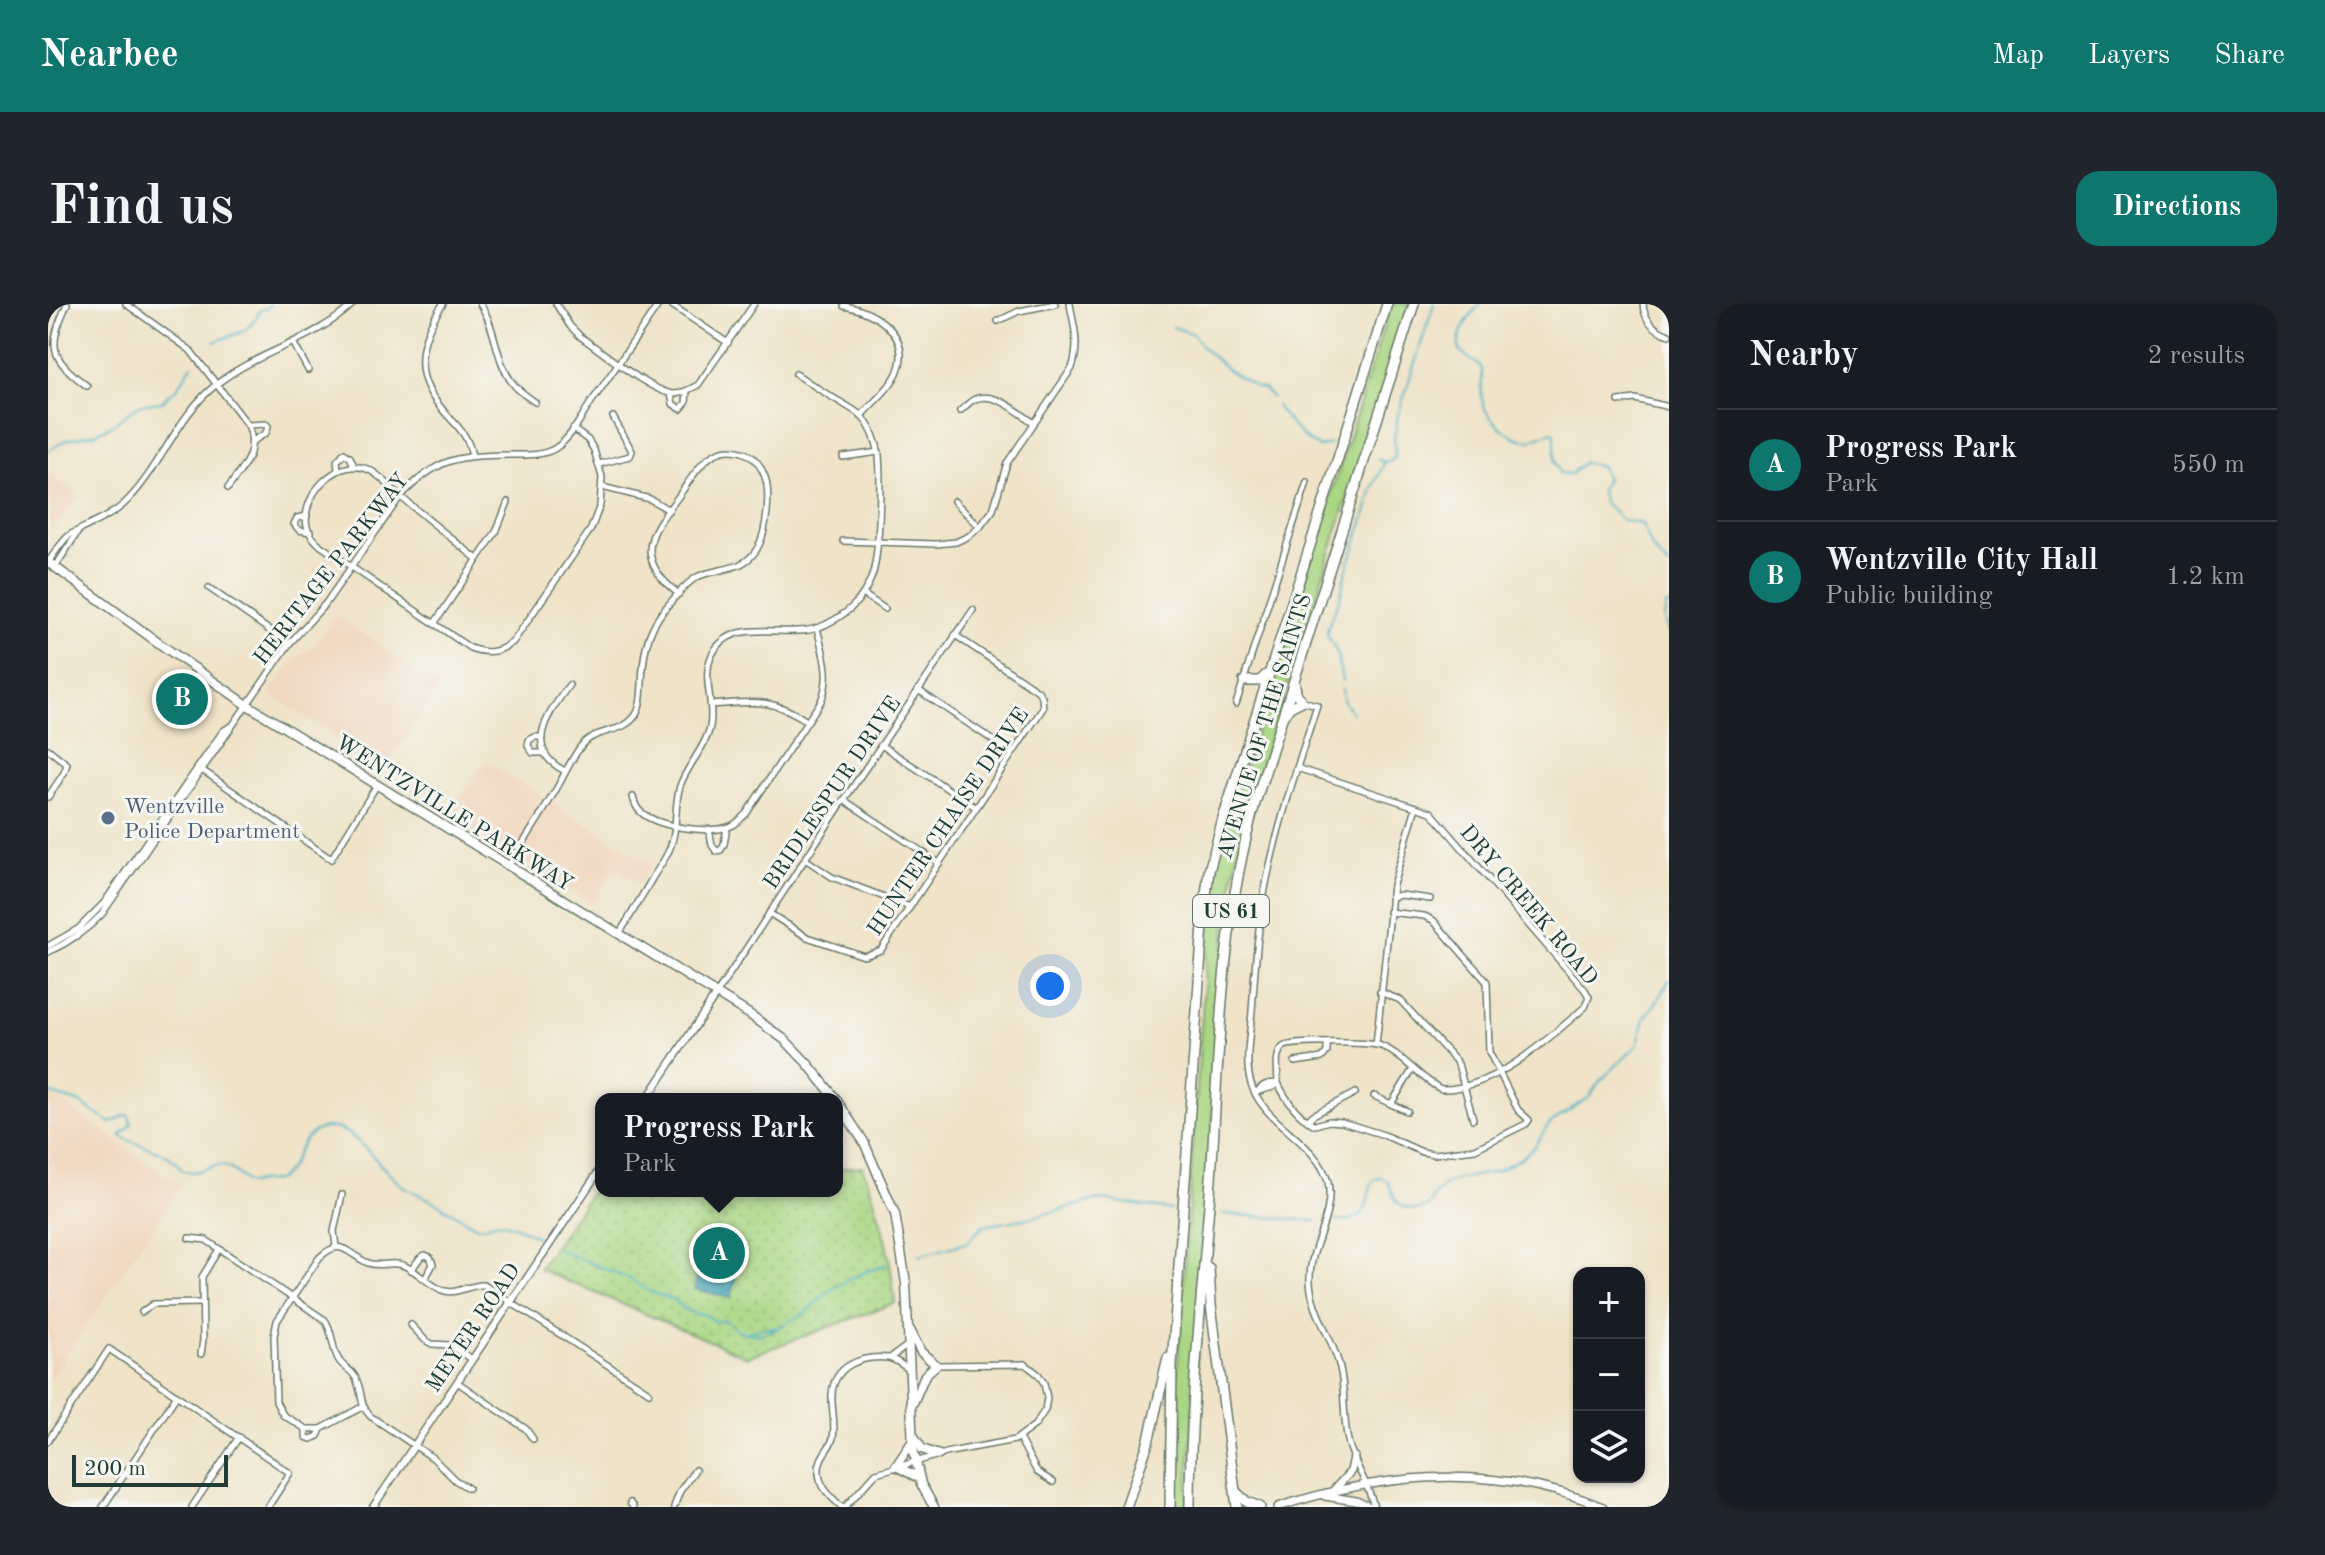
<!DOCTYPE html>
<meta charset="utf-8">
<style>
:root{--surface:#171b24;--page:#20242c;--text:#f1f3f6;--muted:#9ea1a6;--line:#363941;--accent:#0f766e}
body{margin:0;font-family:"Old Standard TT",serif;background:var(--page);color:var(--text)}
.controls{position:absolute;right:24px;bottom:24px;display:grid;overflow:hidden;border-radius:16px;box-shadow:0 2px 6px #0004}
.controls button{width:72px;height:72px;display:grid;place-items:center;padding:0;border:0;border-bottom:2px solid var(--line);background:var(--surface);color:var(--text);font:40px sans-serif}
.scale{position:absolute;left:24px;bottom:20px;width:156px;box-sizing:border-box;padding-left:8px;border:4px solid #1f3d34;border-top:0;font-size:22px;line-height:28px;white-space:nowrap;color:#1f3d34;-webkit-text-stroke:6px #f6f6f2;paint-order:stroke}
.you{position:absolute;left:1002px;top:682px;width:28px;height:28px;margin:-20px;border:6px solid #fff;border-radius:50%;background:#1a73e8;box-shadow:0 0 0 12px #1a73e833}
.badge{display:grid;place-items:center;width:52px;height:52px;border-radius:50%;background:var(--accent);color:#fff;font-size:26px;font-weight:700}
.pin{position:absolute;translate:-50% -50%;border:4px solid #fff;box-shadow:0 2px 8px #0006}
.popup{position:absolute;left:547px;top:789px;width:248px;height:104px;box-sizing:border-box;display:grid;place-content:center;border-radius:16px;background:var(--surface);filter:drop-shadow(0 2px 6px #0005);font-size:26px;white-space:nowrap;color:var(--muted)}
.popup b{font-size:30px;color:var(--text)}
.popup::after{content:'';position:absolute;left:50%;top:100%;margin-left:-16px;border:16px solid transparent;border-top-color:var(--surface)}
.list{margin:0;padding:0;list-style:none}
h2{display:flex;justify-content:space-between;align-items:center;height:104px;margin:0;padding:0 32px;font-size:34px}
h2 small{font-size:26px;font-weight:400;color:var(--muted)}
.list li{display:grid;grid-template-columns:52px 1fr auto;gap:24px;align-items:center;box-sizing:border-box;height:112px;padding:0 32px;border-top:2px solid var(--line)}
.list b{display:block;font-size:30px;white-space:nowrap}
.list p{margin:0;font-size:26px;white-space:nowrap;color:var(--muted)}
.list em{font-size:26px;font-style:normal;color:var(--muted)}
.icon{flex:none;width:44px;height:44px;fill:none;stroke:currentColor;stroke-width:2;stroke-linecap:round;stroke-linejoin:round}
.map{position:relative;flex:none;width:1621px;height:1203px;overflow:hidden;border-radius:24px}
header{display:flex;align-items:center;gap:48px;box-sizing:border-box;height:112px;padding:0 40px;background:var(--accent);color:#fff}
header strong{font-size:38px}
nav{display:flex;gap:44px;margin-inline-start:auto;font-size:28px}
.intro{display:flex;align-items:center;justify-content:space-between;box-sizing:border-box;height:192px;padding:0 48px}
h1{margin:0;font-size:56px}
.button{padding:20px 36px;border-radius:24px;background:var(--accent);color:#fff;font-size:28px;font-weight:700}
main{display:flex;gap:48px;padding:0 48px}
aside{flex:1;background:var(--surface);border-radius:24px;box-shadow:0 2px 6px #0004}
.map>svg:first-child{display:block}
</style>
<header>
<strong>Nearbee</strong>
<nav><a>Map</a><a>Layers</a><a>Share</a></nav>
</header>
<div class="intro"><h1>Find us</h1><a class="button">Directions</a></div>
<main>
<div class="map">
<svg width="1621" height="1203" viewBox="0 0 1621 1203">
<defs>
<pattern id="park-dots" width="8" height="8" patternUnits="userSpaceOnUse" patternTransform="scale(2)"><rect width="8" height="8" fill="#aad784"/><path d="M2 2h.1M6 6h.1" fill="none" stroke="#92b973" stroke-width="1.8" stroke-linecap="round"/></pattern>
<pattern id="water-waves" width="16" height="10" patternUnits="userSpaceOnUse" patternTransform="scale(2)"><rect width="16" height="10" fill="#42adc1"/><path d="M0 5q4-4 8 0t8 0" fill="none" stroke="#378e9e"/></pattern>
</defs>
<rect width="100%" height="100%" fill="#f6f6f2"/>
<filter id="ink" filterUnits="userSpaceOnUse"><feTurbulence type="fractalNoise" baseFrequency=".0125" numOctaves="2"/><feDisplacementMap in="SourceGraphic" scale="16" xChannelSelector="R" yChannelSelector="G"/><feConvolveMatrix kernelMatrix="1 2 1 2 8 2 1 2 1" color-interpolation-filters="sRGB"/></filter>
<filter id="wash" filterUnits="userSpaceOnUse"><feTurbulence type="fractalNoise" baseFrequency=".006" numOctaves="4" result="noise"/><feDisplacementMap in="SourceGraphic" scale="32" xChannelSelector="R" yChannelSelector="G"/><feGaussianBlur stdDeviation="1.8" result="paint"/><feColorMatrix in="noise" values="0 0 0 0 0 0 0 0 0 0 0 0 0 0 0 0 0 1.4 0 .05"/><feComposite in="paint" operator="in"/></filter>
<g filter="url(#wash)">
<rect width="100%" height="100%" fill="#efe3c8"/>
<g fill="#f0d6bc">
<polygon points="0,169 31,191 0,232"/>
<polygon points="287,310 392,383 338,463 223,392 223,388 247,355 266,342"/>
<polygon points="438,457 604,561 592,580 566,565 545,599 400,510"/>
<polygon points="0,789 133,882 0,1078"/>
</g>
<polygon fill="#aad784" stroke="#648a5c" stroke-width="2" points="1343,0 1362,0 1213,464 1192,540 1178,617 1139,1203 1128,1203 1127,1100 1159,637 1165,576 1181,514"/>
<path fill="url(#park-dots)" stroke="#648a5c" stroke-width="2" d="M814 862C832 907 843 951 847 999L699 1053 491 965 553 874V887H617L633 898 715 887H789V865Z"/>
<polygon fill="url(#water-waves)" stroke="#30757a" stroke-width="2" points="676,972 688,975 683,994 647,985 649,974 675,979"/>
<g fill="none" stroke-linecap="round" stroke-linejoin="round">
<g stroke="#42adc1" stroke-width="2">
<path d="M1432 0C1420 14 1409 28 1411 47L1433 63C1436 73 1432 84 1434 95 1436 113 1462 136 1481 136 1489 136 1497 129 1505 128L1507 130V157L1512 169 1523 170 1536 158 1553 163 1558 175 1553 185 1555 198 1574 216 1594 220 1605 246 1621 263"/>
<polyline points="1125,23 1145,30 1153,42 1181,67 1209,84 1216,85 1224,94"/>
<path d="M166 38C190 28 201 31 212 6L219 4 222 0"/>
<path d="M1228 101C1235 113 1258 139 1271 143L1282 140"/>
<polyline points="0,147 18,136 48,129 63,122 91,101 114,98 121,90 128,86 144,61"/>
<polyline points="1329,156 1340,158 1347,154 1346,134 1350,111 1386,0"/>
<polyline points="1621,300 1618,302 1616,315 1621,330"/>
<path d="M1295 378C1291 368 1291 357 1288 347 1286 340 1280 336 1279 329 1279 317 1289 305 1292 293 1296 278 1299 258 1307 244L1326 182 1336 159"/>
<polyline points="1294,385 1296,398 1304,409"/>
<path d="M0 789 30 798 63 819 78 811 81 812 84 820 73 831 74 833C92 843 124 846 134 867 164 873 168 844 198 879L203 880C212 875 223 880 232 874 250 861 248 835 270 826 305 811 332 870 358 884 365 888 373 891 381 895 397 903 412 914 429 923 437 924 439 920 447 919 459 917 485 930 495 937"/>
<polyline points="1175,910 1268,917"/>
<path d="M1288 917C1334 920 1312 874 1332 874 1350 875 1335 905 1372 906L1382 900 1387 890 1398 880 1408 876 1449 867 1473 854 1486 843 1501 820 1541 793 1551 778 1589 742 1597 714 1614 690 1621 676"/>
<polyline points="508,945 582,975 602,988 627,996 635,1005 648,1010 656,1010 666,1017 678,1017 689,1026 697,1029 713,1024 730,1024 760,1007 778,989 798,977 817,968 839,961"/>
<polyline points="871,952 918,939 935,922 982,914 1045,897 1055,896 1123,906"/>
<polyline points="700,1029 709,1031 728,1025"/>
</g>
</g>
</g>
<g filter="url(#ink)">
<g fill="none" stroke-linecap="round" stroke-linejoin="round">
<g stroke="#687768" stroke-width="8">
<g id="minor">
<path d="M19 0C0 43 1 53 39 82"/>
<path d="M78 0 142 46 200 121C211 148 195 163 180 184"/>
<path d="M395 0C373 32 363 67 390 100 405 120 419 126 424 152"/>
<path d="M432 0C448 23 447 54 463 77 469 86 478 92 487 98"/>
<path d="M508 0 522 22 533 33C552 46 605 89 626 90 634 90 642 85 650 81L706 0"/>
<polyline points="622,0 680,39"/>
<path d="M1595 0C1596 16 1607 26 1621 31"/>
<path d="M796 2C826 7 864 30 850 67 843 84 825 98 813 112"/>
<polyline points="950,17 971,7 1007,0"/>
<polyline points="245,38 260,66"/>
<polyline points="623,90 625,100 633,105 638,99 639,87"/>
<polyline points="1571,97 1587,95 1621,103"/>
<path d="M912 107C917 103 922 97 927 95 948 87 971 109 986 119"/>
<polyline points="200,121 218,120 220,122 218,129 205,137"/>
<polyline points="795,153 831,148"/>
<polyline points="551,160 582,152 584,147 565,113"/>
<polyline points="290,166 289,157 296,149 302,153 306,162"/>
<polyline points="554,183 602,195 621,206"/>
<polyline points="906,197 932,223"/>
<polyline points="259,212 249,214 246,220 251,226 262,228"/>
<path d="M795 237 888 240 908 238 921 232 932 223 945 206 959 159 1024 64C1032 41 1026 23 1022 0"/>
<path d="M429 255C404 235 378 214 353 193 344 185 335 174 325 168 292 148 252 191 259 222 261 231 267 236 273 242L422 344C439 350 450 349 465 338L543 225 552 201 554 173 546 146 540 136 525 125"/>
<path d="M0 258C7 249 14 236 23 230 42 220 65 212 80 196 114 161 130 110 169 80 210 47 267 37 305 0"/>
<polyline points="7,263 30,228"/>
<polyline points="161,284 241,340"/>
<polyline points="815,290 837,305"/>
<polyline points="386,320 448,228 460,198"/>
<polyline points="870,386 964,449"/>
<path d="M1254 397 1269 401C1251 458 1231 516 1219 575 1210 618 1207 663 1204 707 1202 732 1195 762 1205 785 1220 822 1270 839 1280 878 1287 912 1260 944 1262 978 1264 1009 1285 1034 1292 1064 1298 1089 1294 1116 1301 1141 1308 1163 1321 1182 1326 1203"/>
<polyline points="1188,400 1259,178"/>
<path d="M663 401C704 398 724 393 759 417"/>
<polyline points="494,433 487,433 481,436 480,442 485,449 496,449"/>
<polyline points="833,441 927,503"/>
<polyline points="0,445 19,460 16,469 0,493"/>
<polyline points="154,466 283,555 329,481"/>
<path d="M517 467C473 445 501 409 521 381"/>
<path d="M585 493C586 497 587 501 590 505 604 523 663 531 683 522 689 520 693 514 698 510L773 397C784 372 775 349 769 324"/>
<polyline points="796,496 891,559"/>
<polyline points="661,525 664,541 668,547 673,546 676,540 679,524"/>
<polyline points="757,555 784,573 862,603"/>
<path d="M461 561C475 539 490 517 503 494 514 477 521 458 533 442 548 423 577 431 589 409 594 400 593 390 594 380 595 352 598 328 616 306 626 295 637 279 651 272 672 263 695 268 709 245 719 228 724 185 715 168 711 159 704 151 694 148 662 137 646 171 630 193 619 208 603 225 602 245 602 265 616 279 631 290"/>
<polyline points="1343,593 1353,591 1382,595"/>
<polyline points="721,609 759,633 816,652 833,646 995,404 994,393 990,387 907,331"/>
<path d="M571 630C583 611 594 592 605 573 611 563 620 552 623 541 630 522 626 501 632 482 639 461 657 445 662 423 667 399 653 373 664 351 684 311 735 335 769 324 781 320 796 311 805 302 813 294 820 283 824 272 832 249 833 176 831 151 829 138 823 122 814 113 809 107 800 103 794 99 778 90 763 80 748 70"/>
<polyline points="0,642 30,625 56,599 175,427 181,423"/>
<path d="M0 648C22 638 38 627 54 610L241 340 278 299 352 193C391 152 410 152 463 151 478 151 493 152 506 145 523 135 533 113 544 97 567 65 589 32 611 0"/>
<polyline points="1332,688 1352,696 1406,755 1410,760 1425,815"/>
<polyline points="669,689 796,496 925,306"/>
<polyline points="1328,741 1345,581 1368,503"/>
<polyline points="1247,758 1274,754 1279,748 1279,739"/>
<path d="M1210 787C1215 780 1221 779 1230 779 1230 768 1226 751 1235 743 1242 737 1322 738 1333 742 1354 750 1372 775 1393 785 1446 786 1500 735 1537 703L1541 693 1537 686 1383 508 1249 464"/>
<path d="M1208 788 1225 783 1230 779C1238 796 1250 812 1267 821L1281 817 1294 818 1336 831 1374 848 1386 850 1427 845 1478 820 1481 816 1470 806 1441 748 1439 678 1385 616 1376 612 1341 608"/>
<polyline points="1326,792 1343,800 1365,765"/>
<polyline points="1343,800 1359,807"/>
<polyline points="1259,817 1265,811 1307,789"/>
<path d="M141 934 158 936 277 1016C286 1029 283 1046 292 1058 298 1065 306 1067 309 1077 315 1091 311 1099 322 1112L385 1154 407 1176 420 1184"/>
<polyline points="288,943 286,927 294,891"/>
<polyline points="363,966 372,954 377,951 382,953 385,960 377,975"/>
<polyline points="94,1008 105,1000 154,999"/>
<polyline points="363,1021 377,1036 384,1040 401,1041 424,1055"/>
<polyline points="153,1050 155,1036 154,973 171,945"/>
<polyline points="842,1054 860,1041"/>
<polyline points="409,1078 478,1125 485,1135"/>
<path d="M314 1103 273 1125H258L235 1111 228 1098 226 1032 229 1017 271 954C294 932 299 950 320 959 332 964 344 956 357 962 370 968 380 980 394 986 408 992 421 980 436 981L601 1088"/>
<polyline points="258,1125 258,1133 263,1135 270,1132 273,1125"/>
<polyline points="971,1134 989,1168 1005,1178"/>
<polyline points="0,1137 61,1045 242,1169 220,1203"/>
<polyline points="582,1199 585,1203"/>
<polyline points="55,1203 129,1091"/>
<polyline points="144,1203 191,1133"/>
<polyline points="626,1203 632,1187 647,1166"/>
<path d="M794 1203C780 1191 765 1176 773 1156 776 1148 783 1142 785 1134 788 1120 783 1104 784 1090 786 1061 815 1051 840 1054 848 1055 855 1062 862 1066"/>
<polyline points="797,1203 828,1169 902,1148 967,1136 987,1121 997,1106 999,1094 996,1079 990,1070 977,1060 888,1061"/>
</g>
</g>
<g stroke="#687768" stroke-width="9">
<g id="tertiary">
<polyline points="599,795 669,689"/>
<polyline points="325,1203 553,864"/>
</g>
</g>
<g stroke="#687768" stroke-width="10">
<g id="secondary">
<polyline points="1285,1187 1303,1167 1306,1153"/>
<polyline points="1277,1192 1308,1197 1322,1203"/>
<path d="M1230 1203C1337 1168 1449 1159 1555 1203"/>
</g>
</g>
<g stroke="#687768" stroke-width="11">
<g id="primary">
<polyline points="0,258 112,340 198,400 701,710 737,736 760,760 788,795"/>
<polyline points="789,797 816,838 847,910 858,979 865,1144 873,1180 886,1203"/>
<polyline points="862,1026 873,1048 888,1061 877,1071 865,1099"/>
<polyline points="865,1131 874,1145 891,1151"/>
<polyline points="864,1138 848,1162 871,1174"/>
</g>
</g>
<g stroke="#687768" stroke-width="12">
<g id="motorway">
<polyline points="1196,377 1212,377 1218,371"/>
<polyline points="1236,411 1242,403 1254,397 1248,389 1247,381"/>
<polyline points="1161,964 1163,1001 1189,1203"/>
<polyline points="1188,1188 1199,1198 1212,1203"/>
<polyline points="1078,1203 1100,1139 1120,1054"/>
<polyline points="1122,1203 1124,1061 1156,607 1161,567 1175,515 1339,0"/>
<path d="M1142 1203C1142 1094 1155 984 1163 875 1171 749 1172 619 1208 496L1366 0"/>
</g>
</g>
<use href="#minor" stroke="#fff" stroke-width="5"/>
<use href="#tertiary" stroke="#fff" stroke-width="6"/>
<use href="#secondary" stroke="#fff" stroke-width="7"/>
<use href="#primary" stroke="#fff" stroke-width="8"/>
<use href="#motorway" stroke="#fff" stroke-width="9"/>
</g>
</g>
<circle fill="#5c6f8a" stroke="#f6f6f2" stroke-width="3" cx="60" cy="514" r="8"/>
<g text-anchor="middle" stroke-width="6" stroke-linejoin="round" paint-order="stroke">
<rect fill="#f6f6f2" stroke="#60746d" stroke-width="2" x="1145" y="591" width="76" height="32" rx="6"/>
<g font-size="20" font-weight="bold" fill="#1f3d34">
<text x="1183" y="614">US 61</text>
</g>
<g font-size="22" fill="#1f3d34" stroke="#f6f6f2">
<text transform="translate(282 264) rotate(-52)" y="8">HERITAGE PARKWAY</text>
<text transform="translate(1215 422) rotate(-73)" y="8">AVENUE OF THE SAINTS</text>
<text transform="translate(783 488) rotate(-56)" y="8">BRIDLESPUR DRIVE</text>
<text transform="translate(407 508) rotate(32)" y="8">WENTZVILLE PARKWAY</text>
<text transform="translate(899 517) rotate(-56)" y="8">HUNTER CHAISE DRIVE</text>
<text transform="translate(1482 600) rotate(50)" y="8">DRY CREEK ROAD</text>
<text transform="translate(424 1023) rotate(-56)" y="8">MEYER ROAD</text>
</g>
<g font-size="22" fill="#4e5e75" stroke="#f6f6f2" text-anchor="start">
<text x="76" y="509">Wentzville<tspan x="76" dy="25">Police Department</tspan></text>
</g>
</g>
</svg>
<div class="controls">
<button>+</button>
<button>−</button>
<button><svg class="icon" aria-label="layers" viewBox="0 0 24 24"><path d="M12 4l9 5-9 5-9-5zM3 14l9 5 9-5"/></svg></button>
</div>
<div class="scale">200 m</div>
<div class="you"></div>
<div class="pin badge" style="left:671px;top:949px">A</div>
<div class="popup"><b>Progress Park</b>Park</div>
<div class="pin badge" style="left:134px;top:395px">B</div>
</div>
<aside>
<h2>Nearby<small>2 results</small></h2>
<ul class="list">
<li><span class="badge">A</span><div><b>Progress Park</b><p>Park</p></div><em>550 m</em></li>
<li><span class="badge">B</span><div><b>Wentzville City Hall</b><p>Public building</p></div><em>1.2 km</em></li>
</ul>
</aside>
</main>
